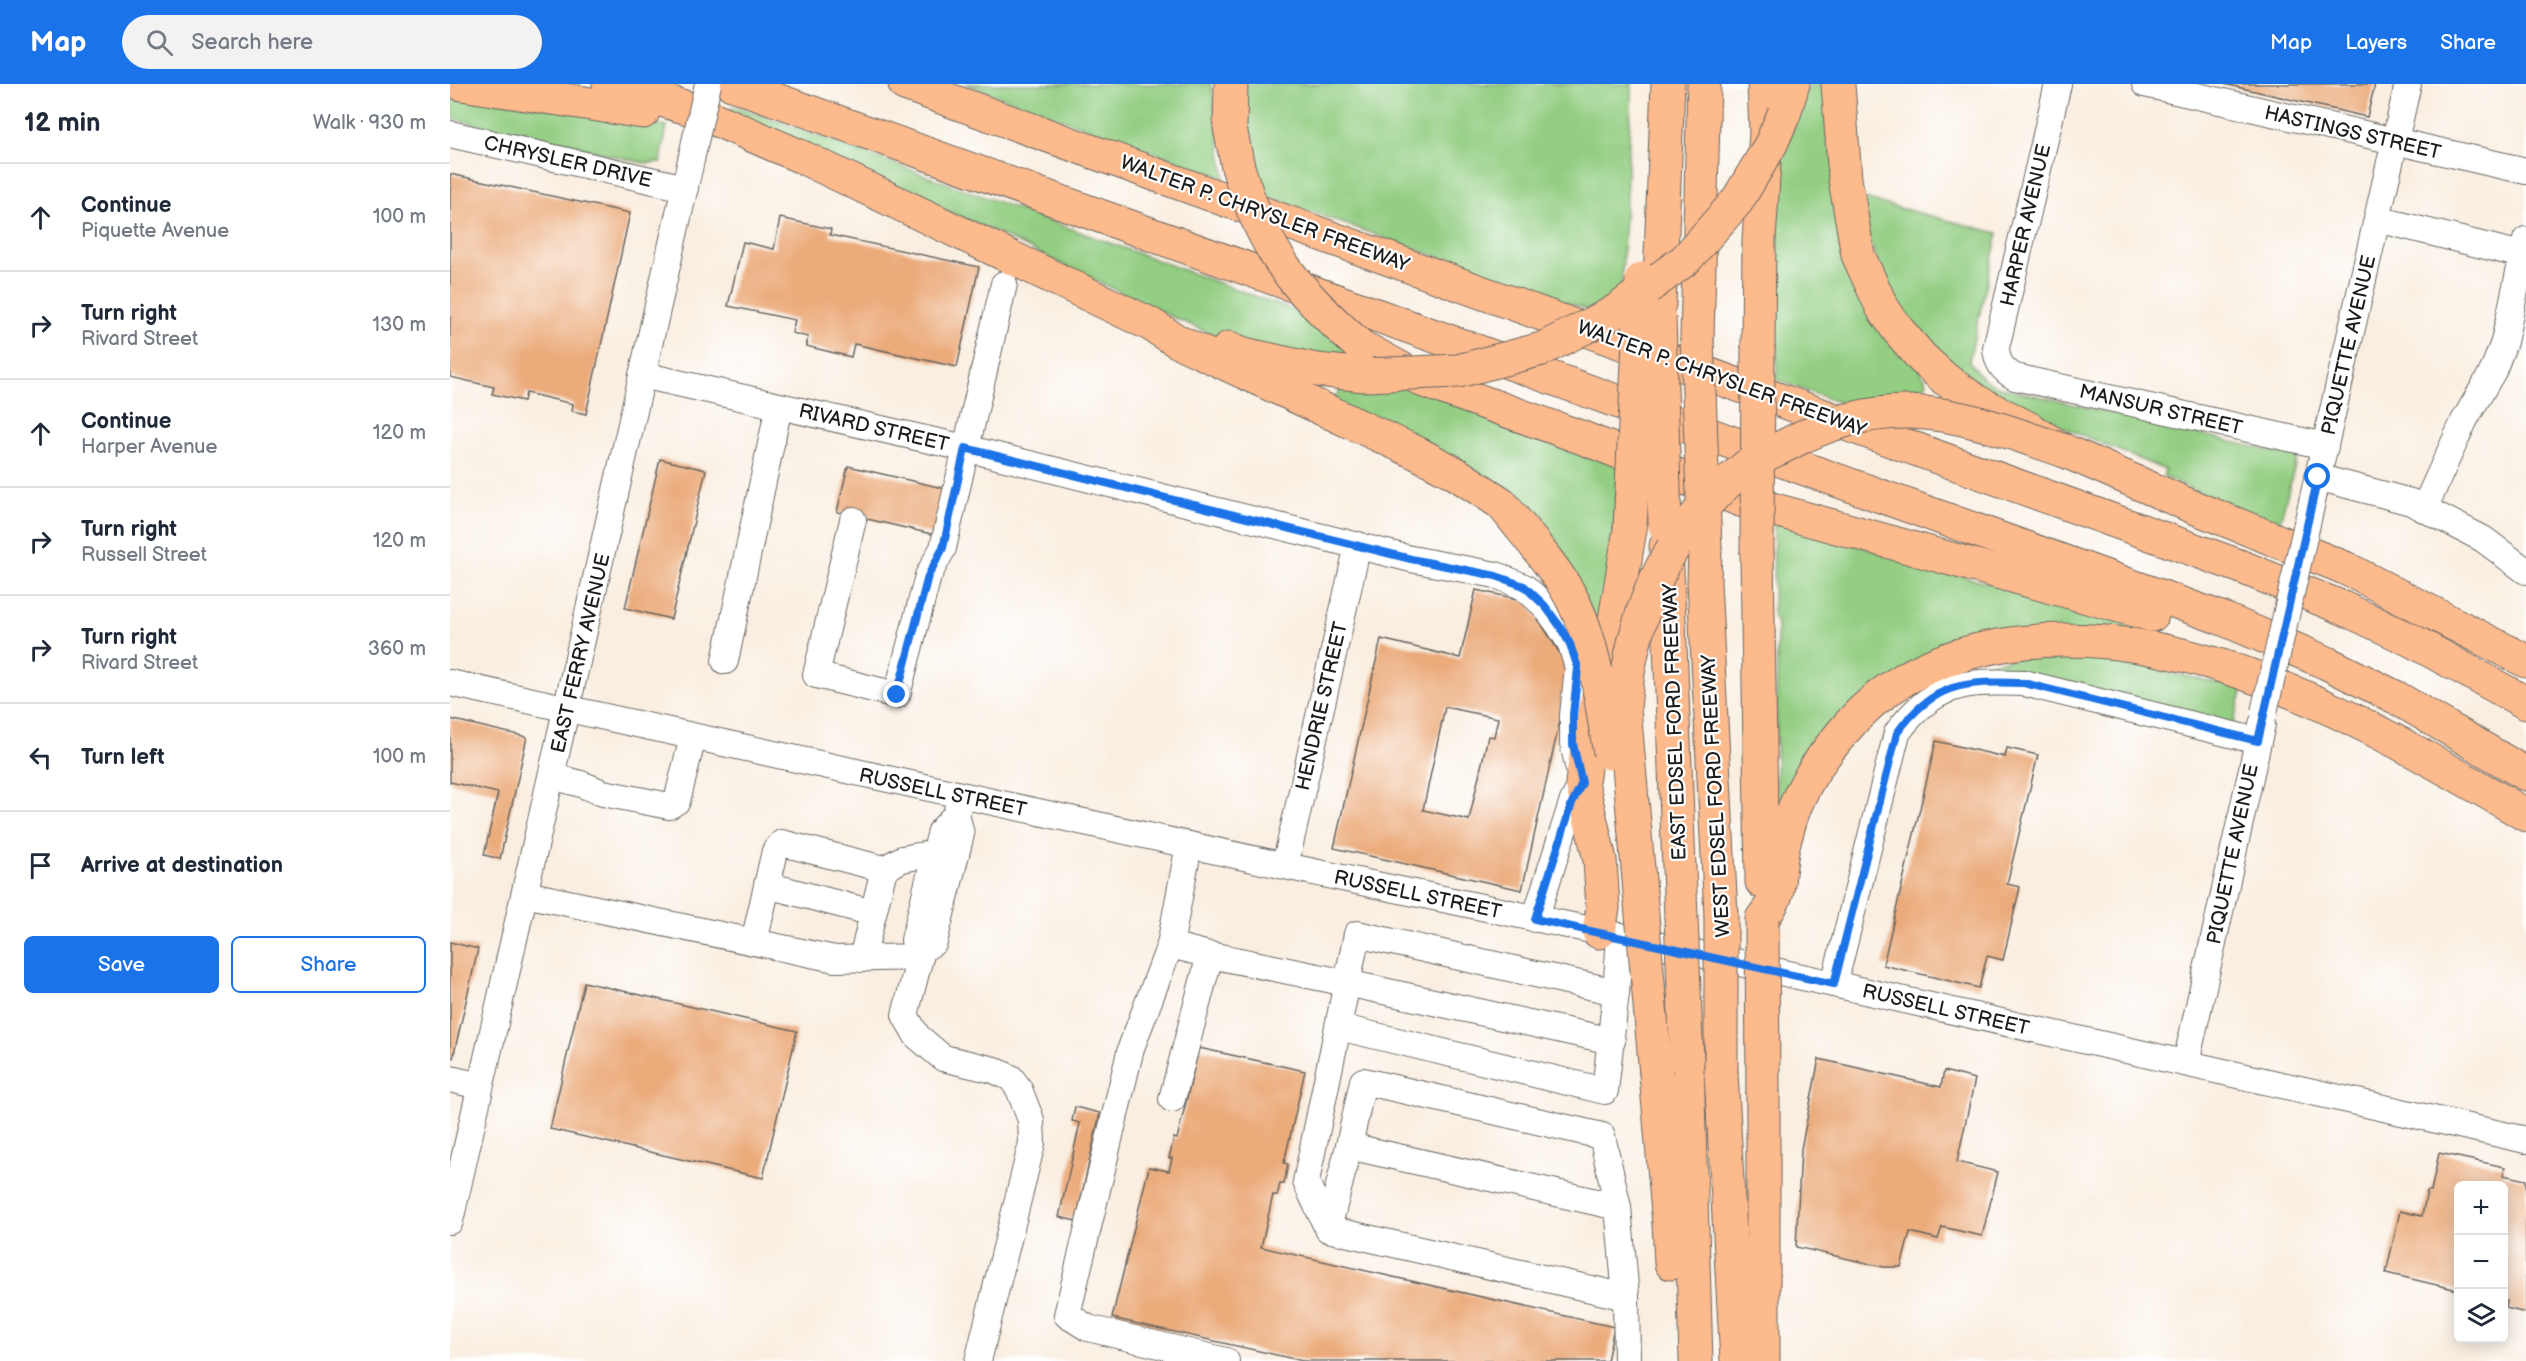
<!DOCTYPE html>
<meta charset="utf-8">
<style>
:root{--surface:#fff;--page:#f2f2f3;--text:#1f2937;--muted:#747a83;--line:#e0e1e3;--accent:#1a73e8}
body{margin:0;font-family:"Balsamiq Sans",sans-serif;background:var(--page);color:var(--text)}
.controls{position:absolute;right:18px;bottom:18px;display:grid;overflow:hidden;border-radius:9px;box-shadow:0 3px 15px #0003}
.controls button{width:54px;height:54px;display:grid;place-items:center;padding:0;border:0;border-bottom:2px solid var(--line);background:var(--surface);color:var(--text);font:30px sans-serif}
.stop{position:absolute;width:18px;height:18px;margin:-14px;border:4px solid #1a73e8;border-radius:50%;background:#fff}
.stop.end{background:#1a73e8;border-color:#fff;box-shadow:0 2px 6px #0008}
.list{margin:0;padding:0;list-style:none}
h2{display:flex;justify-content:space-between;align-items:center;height:78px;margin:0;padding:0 24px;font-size:26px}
h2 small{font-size:20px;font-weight:400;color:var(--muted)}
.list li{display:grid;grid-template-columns:39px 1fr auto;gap:18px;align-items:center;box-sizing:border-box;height:108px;padding:0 24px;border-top:2px solid var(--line)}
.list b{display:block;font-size:22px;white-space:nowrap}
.list p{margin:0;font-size:20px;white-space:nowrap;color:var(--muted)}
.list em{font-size:20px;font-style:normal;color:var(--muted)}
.actions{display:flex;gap:12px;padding:18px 24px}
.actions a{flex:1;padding:14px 0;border:2px solid var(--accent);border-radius:9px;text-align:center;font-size:21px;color:var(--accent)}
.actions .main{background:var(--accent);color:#fff}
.icon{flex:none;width:33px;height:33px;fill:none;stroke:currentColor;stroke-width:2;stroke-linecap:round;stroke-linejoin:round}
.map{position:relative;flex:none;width:2076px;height:1277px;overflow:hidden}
header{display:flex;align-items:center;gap:36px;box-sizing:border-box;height:84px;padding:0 30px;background:var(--accent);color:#fff}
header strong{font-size:28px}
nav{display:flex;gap:33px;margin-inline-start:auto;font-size:21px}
.search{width:420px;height:54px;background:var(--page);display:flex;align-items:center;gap:15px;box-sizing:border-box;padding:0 21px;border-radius:33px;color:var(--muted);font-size:22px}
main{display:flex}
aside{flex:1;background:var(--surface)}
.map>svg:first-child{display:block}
</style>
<header>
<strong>Map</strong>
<div class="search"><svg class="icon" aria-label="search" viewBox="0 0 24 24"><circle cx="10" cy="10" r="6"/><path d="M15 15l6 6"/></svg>Search here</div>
<nav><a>Map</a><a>Layers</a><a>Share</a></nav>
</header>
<main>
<aside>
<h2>12 min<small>Walk · 930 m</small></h2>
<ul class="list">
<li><svg class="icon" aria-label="ahead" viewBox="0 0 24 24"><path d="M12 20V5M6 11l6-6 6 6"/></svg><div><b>Continue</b><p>Piquette Avenue</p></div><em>100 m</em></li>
<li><svg class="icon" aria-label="right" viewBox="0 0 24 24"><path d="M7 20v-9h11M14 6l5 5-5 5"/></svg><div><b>Turn right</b><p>Rivard Street</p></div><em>130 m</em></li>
<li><svg class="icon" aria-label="ahead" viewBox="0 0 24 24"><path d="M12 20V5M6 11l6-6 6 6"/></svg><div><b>Continue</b><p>Harper Avenue</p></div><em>120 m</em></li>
<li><svg class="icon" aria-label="right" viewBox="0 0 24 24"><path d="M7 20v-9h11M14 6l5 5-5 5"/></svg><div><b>Turn right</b><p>Russell Street</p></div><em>120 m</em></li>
<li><svg class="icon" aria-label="right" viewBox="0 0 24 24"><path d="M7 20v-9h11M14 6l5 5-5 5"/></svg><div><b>Turn right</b><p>Rivard Street</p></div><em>360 m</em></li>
<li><svg class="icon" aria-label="left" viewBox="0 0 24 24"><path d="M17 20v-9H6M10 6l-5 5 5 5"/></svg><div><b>Turn left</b></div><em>100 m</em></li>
<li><svg class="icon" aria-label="arrive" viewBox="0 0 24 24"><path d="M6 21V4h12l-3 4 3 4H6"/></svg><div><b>Arrive at destination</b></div></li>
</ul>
<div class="actions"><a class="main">Save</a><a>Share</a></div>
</aside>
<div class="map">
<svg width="2076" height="1277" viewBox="0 0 2076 1277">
<rect width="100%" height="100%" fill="#fff"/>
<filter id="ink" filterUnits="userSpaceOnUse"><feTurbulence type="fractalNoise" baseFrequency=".0167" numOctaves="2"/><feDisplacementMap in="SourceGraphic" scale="12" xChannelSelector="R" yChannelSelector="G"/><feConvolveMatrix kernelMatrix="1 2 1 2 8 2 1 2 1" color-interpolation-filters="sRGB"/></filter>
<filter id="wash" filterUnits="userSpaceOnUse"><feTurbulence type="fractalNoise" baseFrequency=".008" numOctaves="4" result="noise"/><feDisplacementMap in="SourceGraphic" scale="24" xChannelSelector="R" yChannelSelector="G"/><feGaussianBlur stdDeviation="1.35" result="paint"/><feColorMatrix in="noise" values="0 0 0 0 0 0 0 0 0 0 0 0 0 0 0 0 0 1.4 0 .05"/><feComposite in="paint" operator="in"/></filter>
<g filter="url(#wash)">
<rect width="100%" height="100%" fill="#f9eee0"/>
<g fill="#93ce82" stroke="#58754f" stroke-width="1.5">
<polygon points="515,0 761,0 775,94"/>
<polygon points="791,0 1182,0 1171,207 1138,226 810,110"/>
<polygon points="1360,0 1380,0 1386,110 1477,299 1468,308 1393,320 1327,296 1327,79 1340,52"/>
<polygon points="0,10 217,42 211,78 194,79 0,34"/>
<polygon points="281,23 292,24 851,229 866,241 1170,381 1154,547 1103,467 884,316 894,298 804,261 759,249 718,231 564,157 280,27"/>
<path d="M1414 115 1548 149 1519 277C1528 291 1537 300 1554 304L1847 373 1829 442 1713 393 1715 386 1546 315 1494 281 1440 208 1417 151Z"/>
<polygon points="1324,437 1712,550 1710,557 1510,555 1326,727 1327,539 1323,534"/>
<polygon points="1577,571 1667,574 1708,584 1711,587 1793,604 1783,641 1611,599 1480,600 1508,587"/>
</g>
<g id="blocks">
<g fill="#ebab7a" fill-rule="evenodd">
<polygon points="1774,0 1925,0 1917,33"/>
<polygon points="0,90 180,129 136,330 122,327 123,320 76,309 74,317 42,310 44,303 0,293"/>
<polygon points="330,134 381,145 380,151 529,183 507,283 404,260 401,273 356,262 358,253 342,249 345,236 278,222 293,158 324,165"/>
<polygon points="210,375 256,386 221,535 175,524"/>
<polygon points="398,382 497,405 486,451 387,428"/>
<path d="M1026 506 1077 517 1121 587 1072 806 884 764 931 555 1010 574ZM995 623 1048 634 1044 653 1038 652 1019 736 973 726Z"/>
<polygon points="0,635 77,653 50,775 34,771 48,709 0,698"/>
<polygon points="1486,657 1555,673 1557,664 1588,671 1557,800 1570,803 1553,876 1537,872 1529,904 1433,881"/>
<polygon points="0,858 28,865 3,974 0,973"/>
<polygon points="134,898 347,947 313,1094 100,1045"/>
<polygon points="749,964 855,987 834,1079 838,1080 834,1100 830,1100 827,1112 823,1111 811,1163 1164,1243 1157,1277 853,1277 662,1234 699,1083 719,1087 722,1074 719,1074 724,1054 727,1055"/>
<polygon points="1369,975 1491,1003 1494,987 1525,995 1507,1078 1548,1088 1532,1152 1492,1143 1488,1155 1460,1148 1451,1183 1434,1183 1346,1163 1351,1065"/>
<polygon points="625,1023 650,1029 626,1137 609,1133 630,1039 622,1037"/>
<polygon points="1989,1069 2055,1083 2053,1091 2076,1096 2076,1229 2056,1224 2057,1217 2054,1216 2054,1102 2008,1102 2008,1206 1936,1189 1950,1127 1972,1132 1977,1107 1981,1107"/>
</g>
</g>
</g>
<g filter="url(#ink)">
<use href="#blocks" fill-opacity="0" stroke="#696661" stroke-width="1.5"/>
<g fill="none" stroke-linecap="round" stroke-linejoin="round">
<g stroke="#696661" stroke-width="28">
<g id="minor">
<path d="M1608 0 1546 264C1547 278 1552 286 1565 293L1875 362"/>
<polyline points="1695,0 2076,87"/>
<polyline points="0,50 235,104"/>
<polyline points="1927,135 2076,172"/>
<polyline points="192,291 515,364 961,475 1046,491 1074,503 1095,522 1109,541 1121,560 1128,584 1123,631 1123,659 1132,699 1122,719 1085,835"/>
<polyline points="1867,393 1961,418 2033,455 2076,487"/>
<polyline points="1974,425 2014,337 2043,287 2054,258 2076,156"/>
<polyline points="403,436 366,591 447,611 478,492 493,464 554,200"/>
<polyline points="1856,444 1958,0"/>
<polyline points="275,577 329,322"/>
<polyline points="0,599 835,782 1170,852 2076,1056"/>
<polyline points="102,692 131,700 153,709 219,722 227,717 243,653"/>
<polyline points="835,782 908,461"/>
<polyline points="317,801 423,829"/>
<polyline points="75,810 385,875 470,873 473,865 484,858 511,750 506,730"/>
<polyline points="304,858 325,767 332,759 434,785 452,775 485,769"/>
<polyline points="720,861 681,964 617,1231 638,1244 776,1277"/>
<polyline points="473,865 464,856 491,747 506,730 509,718"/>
<polyline points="760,871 897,899 856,1098 878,1145 1176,1213 1168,1123 1152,1052 913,997 899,1062 878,1145"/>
<polyline points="470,873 455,931 467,952 493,974 544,986 561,994 569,1005 581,1036 582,1059 528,1277"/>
<polyline points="412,875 434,785"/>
<path d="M1384 900 1447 649C1484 598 1515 597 1574 599L1808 657"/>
<polyline points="1166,908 1170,852"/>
<polyline points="889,943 1155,1007 1166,908 907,850 897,899 1162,957"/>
<polyline points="1736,979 1812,640"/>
<polyline points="0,995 30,1002"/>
<polyline points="722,1015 760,871 720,861 739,761"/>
<polyline points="899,1062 1168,1123"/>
<polyline points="0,1137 241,76"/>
<polyline points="1176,1213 1177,1277"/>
</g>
</g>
<g stroke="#696661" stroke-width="35">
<g id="highway">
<polyline points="11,0 193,28"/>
<polyline points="159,0 244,26 354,74 700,240 727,257 967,369 1005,389 1051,419 1085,461"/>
<polyline points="282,0 1771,534 1877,579 1947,614 2076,690"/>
<polyline points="455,0 1789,482 1893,524 1961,556 2076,619"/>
<polyline points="781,0 780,44 788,83"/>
<polyline points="1388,0 1395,95 1408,171 1432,223 1448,246 1472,274 1495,295 1528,318 1580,345 1615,367 1741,422 1895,484 2076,577"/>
<polyline points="1334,30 1343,0"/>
<polyline points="1209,220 1218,0"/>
<polyline points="1247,254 1254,0"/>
<polyline points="1308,261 1309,156 1316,48 1314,0"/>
<polyline points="910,262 974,297 1133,354 1293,417 1702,531"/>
<polyline points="779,264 794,270 867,286"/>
<polyline points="1216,462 1231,832"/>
<polyline points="1255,465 1254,498 1271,831"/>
<polyline points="1307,470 1312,798"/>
<path d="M1312 835C1317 828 1324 819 1326 810 1329 802 1328 791 1330 782 1331 769 1334 757 1338 744 1347 708 1368 677 1392 649 1429 603 1480 576 1538 564 1725 524 1920 640 2076 731"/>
<polyline points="1149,848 1153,824 1150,776 1132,699 1139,649 1163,548 1180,445"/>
<polyline points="1237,979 1246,1277"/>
<polyline points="1271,989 1287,1277"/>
<polyline points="1206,990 1219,1140 1221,1179"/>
<polyline points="1313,1010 1313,1277"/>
</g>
</g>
<use href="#minor" stroke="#fff" stroke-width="26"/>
<use href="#highway" stroke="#fcba8d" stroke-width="33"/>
<g stroke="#696661" stroke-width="28" stroke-linecap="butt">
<g id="minor-bridge">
<polyline points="241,76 258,0"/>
<polyline points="1814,628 1856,444"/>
</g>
</g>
<g stroke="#696661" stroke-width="35" stroke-linecap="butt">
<g id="highway-bridge">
<path d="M788 83C813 167 846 206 910 262"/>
<polyline points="1209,234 1215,441"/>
<polyline points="1247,254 1255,465"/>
<polyline points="867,286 915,291 1008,287 1092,265 1163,229 1235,176 1287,117 1321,60 1334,30"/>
<polyline points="1180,445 1192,195"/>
<path d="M1085 461C1099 479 1114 498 1124 519 1146 564 1151 620 1160 669"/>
<polyline points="1307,470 1308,261"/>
<polyline points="1231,832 1237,979"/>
<polyline points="1312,835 1313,1010"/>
<polyline points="1271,989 1271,831"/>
<path d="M1206 990 1174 625C1181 526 1219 443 1298 381 1310 372 1325 367 1338 360 1375 340 1418 327 1461 328 1515 330 1564 350 1615 367"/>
</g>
</g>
<use href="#minor-bridge" stroke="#fff" stroke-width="26"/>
<use href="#highway-bridge" stroke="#fcba8d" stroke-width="33"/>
</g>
</g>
<g fill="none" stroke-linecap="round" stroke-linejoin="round" filter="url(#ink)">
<path stroke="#1a73e8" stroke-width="8" d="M447 611 478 492 493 464 515 364 961 475 1046 492 1074 502 1095 522 1109 541 1120 560 1128 584 1123 631V660L1132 699 1122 719 1085 835 1384 900 1447 649C1484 598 1515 597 1574 599L1808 657 1868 393"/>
</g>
<g text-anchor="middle" stroke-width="4.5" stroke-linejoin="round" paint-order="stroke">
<g font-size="20" fill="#1c1c1c" stroke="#fff">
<text transform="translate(1903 48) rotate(13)" y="7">HASTINGS STREET</text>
<text transform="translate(118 77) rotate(13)" y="7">CHRYSLER DRIVE</text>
<text transform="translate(815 129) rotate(20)" y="7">WALTER P. CHRYSLER FREEWAY</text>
<text transform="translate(1575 141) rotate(-77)" y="7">HARPER AVENUE</text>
<text transform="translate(1898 261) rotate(-77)" y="7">PIQUETTE AVENUE</text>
<text transform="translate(1272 294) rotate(20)" y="7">WALTER P. CHRYSLER FREEWAY</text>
<text transform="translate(1711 325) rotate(13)" y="7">MANSUR STREET</text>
<text transform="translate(424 343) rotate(13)" y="7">RIVARD STREET</text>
<text transform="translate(130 569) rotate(-77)" y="7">EAST FERRY AVENUE</text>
<text transform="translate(871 622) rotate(-77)" y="7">HENDRIE STREET</text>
<text transform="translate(1224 638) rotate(-92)" y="7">EAST EDSEL FORD FREEWAY</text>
<text transform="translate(493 708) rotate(12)" y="7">RUSSELL STREET</text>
<text transform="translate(1265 712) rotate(-93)" y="7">WEST EDSEL FORD FREEWAY</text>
<text transform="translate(1782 770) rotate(-78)" y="7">PIQUETTE AVENUE</text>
<text transform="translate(968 810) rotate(12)" y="7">RUSSELL STREET</text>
<text transform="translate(1496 925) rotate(13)" y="7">RUSSELL STREET</text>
</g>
</g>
</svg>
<div class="controls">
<button>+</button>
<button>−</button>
<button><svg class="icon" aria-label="layers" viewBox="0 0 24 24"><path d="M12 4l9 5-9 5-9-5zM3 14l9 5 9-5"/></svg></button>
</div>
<div class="stop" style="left:1868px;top:393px"></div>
<div class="stop end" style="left:447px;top:611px"></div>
</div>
</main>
